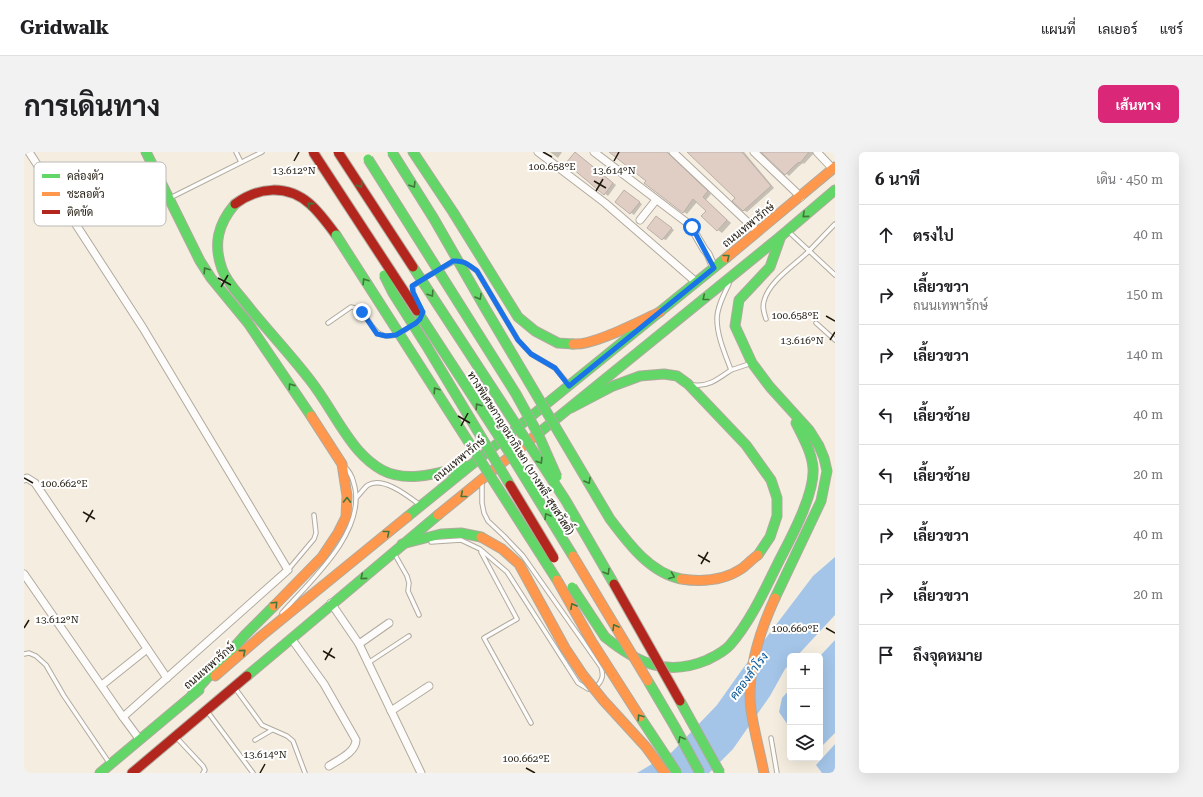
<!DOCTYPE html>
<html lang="th">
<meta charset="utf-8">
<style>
:root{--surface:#fff;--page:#f2f2f2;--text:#202124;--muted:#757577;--line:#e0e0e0;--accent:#db2777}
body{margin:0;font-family:"Roboto Serif",Sarabun,serif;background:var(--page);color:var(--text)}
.controls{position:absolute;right:12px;bottom:12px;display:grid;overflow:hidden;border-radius:6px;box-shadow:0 4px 16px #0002}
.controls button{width:36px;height:36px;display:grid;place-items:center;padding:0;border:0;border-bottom:1px solid var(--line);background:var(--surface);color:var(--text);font:20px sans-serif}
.stop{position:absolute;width:12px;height:12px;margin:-9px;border:3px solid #1a73e8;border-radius:50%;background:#fff}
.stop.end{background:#1a73e8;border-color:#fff;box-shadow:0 1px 4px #0008}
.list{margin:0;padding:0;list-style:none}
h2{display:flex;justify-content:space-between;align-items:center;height:52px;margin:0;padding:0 16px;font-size:17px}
h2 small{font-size:13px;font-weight:400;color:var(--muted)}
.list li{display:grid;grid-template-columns:26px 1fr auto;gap:12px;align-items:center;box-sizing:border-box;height:60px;padding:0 16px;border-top:1px solid var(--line)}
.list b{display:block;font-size:15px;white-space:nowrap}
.list p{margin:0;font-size:13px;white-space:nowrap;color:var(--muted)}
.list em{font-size:13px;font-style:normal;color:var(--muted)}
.icon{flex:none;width:22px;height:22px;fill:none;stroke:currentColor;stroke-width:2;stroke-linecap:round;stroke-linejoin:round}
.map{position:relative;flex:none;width:811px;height:621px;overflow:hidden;border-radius:6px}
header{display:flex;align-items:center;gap:24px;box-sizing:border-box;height:56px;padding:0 20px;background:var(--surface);border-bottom:1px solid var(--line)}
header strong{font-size:19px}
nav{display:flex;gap:22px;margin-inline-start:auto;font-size:14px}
.intro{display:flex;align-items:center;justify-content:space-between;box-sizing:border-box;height:96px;padding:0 24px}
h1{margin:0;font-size:28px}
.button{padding:10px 18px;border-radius:6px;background:var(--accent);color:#fff;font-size:14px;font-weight:700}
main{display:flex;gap:24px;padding:0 24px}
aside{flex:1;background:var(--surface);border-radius:6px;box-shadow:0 4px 16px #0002}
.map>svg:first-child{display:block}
</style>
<header>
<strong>Gridwalk</strong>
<nav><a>แผนที่</a><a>เลเยอร์</a><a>แชร์</a></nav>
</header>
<div class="intro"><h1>การเดินทาง</h1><a class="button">เส้นทาง</a></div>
<main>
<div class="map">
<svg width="811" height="621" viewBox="0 0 811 621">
<rect width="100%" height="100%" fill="#f5eee0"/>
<g fill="#a4c5e8">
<polygon points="811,405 811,463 773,504 766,504 766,512 761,517 746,544 709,597 685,621 613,621 648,600 693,553 717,519 789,424"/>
<polygon points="811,488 811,581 796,596 796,504"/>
<polygon points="766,537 766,576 755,560 758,546"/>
<polygon points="811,592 811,621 798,621 792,613"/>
</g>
<g fill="#0003">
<polygon points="526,0 538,0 534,6"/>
<polygon points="586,0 643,0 687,42 682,48 707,71 698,81 694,78 679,64 684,59 673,50 663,62 660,60 623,29"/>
<polygon points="664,0 720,0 750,36 723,60 719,58 713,46"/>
<polygon points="739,0 791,0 780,12 779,11 774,15 765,24"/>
<polygon points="554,3 592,33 584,44 543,11"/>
<polygon points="603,41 618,52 610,63 592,50"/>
<polygon points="635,67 650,78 642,88 639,87"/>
</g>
<g fill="#e0cec5" stroke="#bab0a9">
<polygon points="551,0 589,31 580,43 542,11"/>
<polygon points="585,0 643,0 684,39 679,45 703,68 693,79 677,64 682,59 669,47 659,61 620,31 622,29"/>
<polygon points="663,0 718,0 747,34 719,59 708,49 711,46"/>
<polygon points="737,0 785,0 776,11 775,10 771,13 761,23"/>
<polygon points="600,38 616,50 606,62 591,50"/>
<polygon points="632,64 648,76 638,88 623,76"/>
</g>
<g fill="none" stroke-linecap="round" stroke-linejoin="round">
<g stroke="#b0aa9f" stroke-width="5.5">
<g id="lane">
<polyline points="212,0 217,10"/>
<polyline points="148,45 238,0"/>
<polyline points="765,80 811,123"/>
<polyline points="439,110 453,119 494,188 507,202 531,216 545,233"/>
<polyline points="400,126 431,109"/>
<path d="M705 132C700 142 693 155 693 167 693 184 701 202 707 218L725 212"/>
<polyline points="393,149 389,140 389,134 395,130"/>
<path d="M742 167C740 161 738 155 740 149 745 129 771 113 785 99 794 90 802 81 811 72"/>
<path d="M304 171 327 155C348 158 345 190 371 183 376 182 382 177 387 174"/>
<polyline points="792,171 811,188"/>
<path d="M670 233C685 235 695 226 707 218"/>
<path d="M458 330V351L460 361 464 369 480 384 499 404 577 515C580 524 578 529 572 535"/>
<path d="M333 345C336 342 340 336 344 333 359 324 384 344 396 353"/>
<polyline points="407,390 437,388 456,397 483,420 554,531 564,537"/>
<polyline points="457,400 493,467 460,486 507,571"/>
<polyline points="370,401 383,424 385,431 384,439 395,463"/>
<polyline points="264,418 290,387 292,381 290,363"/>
<path d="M258 461C286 429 340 382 331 336 329 328 328 323 323 317"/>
<polyline points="0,502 5,501 12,504 22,513 40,544 86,612"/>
<polyline points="344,511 385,484"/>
<polyline points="211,536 238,573 263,584 269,589 281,621"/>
<polyline points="183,559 229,621"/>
<polyline points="152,585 179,614 181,618 179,621"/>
<polyline points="747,586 753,621"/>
<polyline points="231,588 248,578"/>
</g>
</g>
<g stroke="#b0aa9f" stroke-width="9">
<g id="street">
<polyline points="5,0 119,176 264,418 99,565 116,588"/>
<polyline points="514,0 581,51 672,130"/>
<polyline points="570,0 666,73 680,97 684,102 690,116"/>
<polyline points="649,0 734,80"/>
<polyline points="730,0 777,45"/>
<polyline points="793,0 809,17"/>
<polyline points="616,68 632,48"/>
<polyline points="0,327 3,326 11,331 143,526"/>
<polyline points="0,422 99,565"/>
<polyline points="307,451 335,492 397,621"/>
<path d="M267 486 300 532 332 588C332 600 314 608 305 614"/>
<polyline points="335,492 365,471"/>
<polyline points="78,533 123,497"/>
<polyline points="367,559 405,534"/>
</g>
</g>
<g stroke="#b0aa9f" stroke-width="11">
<g id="fast">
<polyline points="122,0 176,109 187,126 224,171 287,264"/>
<polyline points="389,0 429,60 494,165 511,179 534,191 549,192"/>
<path d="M211 52C194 72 189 92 198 117 203 131 215 142 224 154 244 179 267 203 286 228 304 251 316 277 334 298 341 306 349 313 358 318 384 332 417 320 444 314"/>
<polyline points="547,256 589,234 616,224 640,222 653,224 664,232 722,293 747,328 753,346 753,364 746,385 734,403"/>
<polyline points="511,284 757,84 811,38"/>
<polyline points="383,365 702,106"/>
<polyline points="378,392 417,382 437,381 457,385"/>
<polyline points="751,446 797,349 803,319 800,306 795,294 785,278 746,235 728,211 711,174 715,148 746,115 757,84"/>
<path d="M581 485C613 511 643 525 683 508 691 504 700 500 706 493 727 469 742 435 756 407 768 384 791 341 789 316 788 301 779 285 772 271"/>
<polyline points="223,524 414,363"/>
<polyline points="168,543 221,483 250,454"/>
<polyline points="76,621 175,538"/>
</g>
</g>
<g stroke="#b0aa9f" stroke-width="11">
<g id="slow">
<polyline points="702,106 811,15"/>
<path d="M549 192C569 194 616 169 636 160"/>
<polyline points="414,363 511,284"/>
<polyline points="250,454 298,405 314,381 322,365 323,344 318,312 287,264"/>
<polyline points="191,524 236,485 383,365"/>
<path d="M740 621C736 600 730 579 727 558 722 520 735 481 751 446"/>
</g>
</g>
<g stroke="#b0aa9f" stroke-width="11">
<g id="jam">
<path d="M211 52C234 35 263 32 286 52 296 61 304 72 312 83"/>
<polyline points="108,621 223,524"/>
</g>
</g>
<use href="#lane" stroke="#fefcfa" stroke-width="3.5"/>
<use href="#street" stroke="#fefcfa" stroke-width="7"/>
<use href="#fast" stroke="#63d668" stroke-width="9"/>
<use href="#slow" stroke="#ff974d" stroke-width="9"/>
<use href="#jam" stroke="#b3261e" stroke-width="9"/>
<g stroke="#b0aa9f" stroke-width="11" stroke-linecap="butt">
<g id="fast-bridge">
<path d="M368 0 410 67 461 156 586 367C604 391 626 421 657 427"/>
<polyline points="344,7 492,242 514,282 533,325"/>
<polyline points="312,83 533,428"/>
<polyline points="389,115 542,349 590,432"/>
<polyline points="360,123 369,141 402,193 486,333"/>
<polyline points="393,159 485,300 549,404"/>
<polyline points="548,435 581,485"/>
<polyline points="624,529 651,575 676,621"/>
<polyline points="656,549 696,621"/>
<polyline points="616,565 653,621"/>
</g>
</g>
<g stroke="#b0aa9f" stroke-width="11" stroke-linecap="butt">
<g id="slow-bridge">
<polyline points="457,385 478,397 495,412 541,496 559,523 579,548 622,595 641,621"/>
<polyline points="549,404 624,529"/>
<path d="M657 427C677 430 699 429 717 417 723 413 728 407 734 403"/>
<polyline points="533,428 568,490 616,565"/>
</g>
</g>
<g stroke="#b0aa9f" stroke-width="11" stroke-linecap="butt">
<g id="jam-bridge">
<polyline points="289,0 393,159"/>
<polyline points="314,0 389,115"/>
<polyline points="486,333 530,406"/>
<polyline points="590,432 656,549"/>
</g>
</g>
<use href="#fast-bridge" stroke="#63d668" stroke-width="9"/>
<use href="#slow-bridge" stroke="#ff974d" stroke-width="9"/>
<use href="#jam-bridge" stroke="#b3261e" stroke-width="9"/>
</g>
<defs><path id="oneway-chevron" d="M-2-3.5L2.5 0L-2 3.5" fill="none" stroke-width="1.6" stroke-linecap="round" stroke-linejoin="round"/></defs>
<g stroke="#41783a">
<use href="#oneway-chevron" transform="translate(336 33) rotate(57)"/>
<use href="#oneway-chevron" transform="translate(389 33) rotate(58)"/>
<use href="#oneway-chevron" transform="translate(286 53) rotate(-139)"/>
<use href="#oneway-chevron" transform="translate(781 63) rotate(139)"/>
<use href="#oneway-chevron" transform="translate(703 105) rotate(-39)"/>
<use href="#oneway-chevron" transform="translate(182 118) rotate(-123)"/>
<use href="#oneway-chevron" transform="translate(341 129) rotate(-123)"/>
<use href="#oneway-chevron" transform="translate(407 142) rotate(57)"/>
<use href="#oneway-chevron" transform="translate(455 145) rotate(60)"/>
<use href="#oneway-chevron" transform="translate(681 146) rotate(141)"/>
<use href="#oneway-chevron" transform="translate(267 234) rotate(-125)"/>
<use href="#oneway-chevron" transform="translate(412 238) rotate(-123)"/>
<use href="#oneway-chevron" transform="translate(454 254) rotate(-123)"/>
<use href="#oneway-chevron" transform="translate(516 309) rotate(57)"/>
<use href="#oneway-chevron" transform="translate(564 329) rotate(60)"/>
<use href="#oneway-chevron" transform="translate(439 343) rotate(141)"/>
<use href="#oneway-chevron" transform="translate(323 348) rotate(-89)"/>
<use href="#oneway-chevron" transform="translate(523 364) rotate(-121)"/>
<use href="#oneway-chevron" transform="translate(363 381) rotate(-39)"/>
<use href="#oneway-chevron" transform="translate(583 420) rotate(60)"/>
<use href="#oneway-chevron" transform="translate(648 424) rotate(21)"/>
<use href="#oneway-chevron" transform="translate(339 425) rotate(140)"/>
<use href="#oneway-chevron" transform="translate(251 452) rotate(-45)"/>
<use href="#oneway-chevron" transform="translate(549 454) rotate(-119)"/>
<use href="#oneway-chevron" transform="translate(591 475) rotate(-121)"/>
<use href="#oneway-chevron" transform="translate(219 500) rotate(-41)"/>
<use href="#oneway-chevron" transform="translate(616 565) rotate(-124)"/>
<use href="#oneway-chevron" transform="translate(657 587) rotate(-119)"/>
</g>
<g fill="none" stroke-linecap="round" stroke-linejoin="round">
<path stroke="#1a73e8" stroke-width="5" d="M338 160 353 182 362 184 372 183 392 171 396 167 399 160 389 140 388 134 429 109C440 108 445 113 453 119L494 188 507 202 531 216 545 234 690 116 668 75"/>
</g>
<path fill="none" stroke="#1f190d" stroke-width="1.5" d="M519 0 528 5M270 9 275 0M590 9 595 0M570 29 582 36M572 39 579 27M194 126 207 133M197 135 204 123M802 164 811 169M806 188 811 180M434 264 446 271M437 274 444 261M0 326 9 331M59 360 71 367M62 370 69 358M674 403 686 410M677 412 684 400M0 476 5 468M802 476 811 481M299 499 311 506M301 508 308 496M502 616 511 621M236 621 241 612"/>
<g text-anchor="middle" stroke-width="4" stroke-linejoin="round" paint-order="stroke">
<g font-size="11" fill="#1f190d" stroke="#fff">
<text transform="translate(724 73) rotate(-39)" y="4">ถนนเทพารักษ์</text>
<text transform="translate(497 301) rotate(58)" y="4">ทางพิเศษกาญจนาภิเษก (บางพลี-สุขสวัสดิ์)</text>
<text transform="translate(435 307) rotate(-39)" y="4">ถนนเทพารักษ์</text>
<text transform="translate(185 514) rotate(-41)" y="4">ถนนเทพารักษ์</text>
</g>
<g font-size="12" font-style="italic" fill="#055496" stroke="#fff">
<text transform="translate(725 524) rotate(-53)" y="4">คลองสำโรง</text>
</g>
</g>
<rect x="10" y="10" width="132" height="64" rx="6" fill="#fff" stroke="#bcbab6" stroke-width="1"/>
<rect x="18" y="22" width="18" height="4" fill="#63d668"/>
<rect x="18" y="40" width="18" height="4" fill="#ff974d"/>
<rect x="18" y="58" width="18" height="4" fill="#b3261e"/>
<g font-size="11" fill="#1f190d">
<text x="43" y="28">คล่องตัว</text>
<text x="43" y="46">ชะลอตัว</text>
<text x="43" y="64">ติดขัด</text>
</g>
<g font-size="10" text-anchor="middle" fill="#1f190d" stroke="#fff" stroke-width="4" stroke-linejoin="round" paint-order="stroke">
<text x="528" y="18">100.658°E</text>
<text x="270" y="22">13.612°N</text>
<text x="590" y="22">13.614°N</text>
<text x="771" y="167">100.658°E</text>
<text x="778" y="192">13.616°N</text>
<text x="40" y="335">100.662°E</text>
<text x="33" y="471">13.612°N</text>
<text x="771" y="480">100.660°E</text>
<text x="241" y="606">13.614°N</text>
<text x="502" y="610">100.662°E</text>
</g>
</svg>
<div class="controls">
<button>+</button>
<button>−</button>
<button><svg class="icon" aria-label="layers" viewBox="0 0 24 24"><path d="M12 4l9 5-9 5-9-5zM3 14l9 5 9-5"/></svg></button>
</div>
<div class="stop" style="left:668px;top:75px"></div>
<div class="stop end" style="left:338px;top:160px"></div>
</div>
<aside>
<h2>6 นาที<small>เดิน · 450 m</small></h2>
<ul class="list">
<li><svg class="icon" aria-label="ahead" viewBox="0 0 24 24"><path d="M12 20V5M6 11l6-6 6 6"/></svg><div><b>ตรงไป</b></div><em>40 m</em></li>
<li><svg class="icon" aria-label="right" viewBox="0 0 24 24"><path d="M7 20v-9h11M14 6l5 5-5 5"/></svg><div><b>เลี้ยวขวา</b><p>ถนนเทพารักษ์</p></div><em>150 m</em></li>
<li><svg class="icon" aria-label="right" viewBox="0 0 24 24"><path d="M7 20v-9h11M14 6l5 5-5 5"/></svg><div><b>เลี้ยวขวา</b></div><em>140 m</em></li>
<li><svg class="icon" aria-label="left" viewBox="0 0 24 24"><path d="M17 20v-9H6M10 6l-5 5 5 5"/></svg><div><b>เลี้ยวซ้าย</b></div><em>40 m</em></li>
<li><svg class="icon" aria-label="left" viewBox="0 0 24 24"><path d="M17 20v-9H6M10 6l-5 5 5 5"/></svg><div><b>เลี้ยวซ้าย</b></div><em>20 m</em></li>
<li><svg class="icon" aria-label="right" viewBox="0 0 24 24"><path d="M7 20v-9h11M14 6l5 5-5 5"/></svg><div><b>เลี้ยวขวา</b></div><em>40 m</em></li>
<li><svg class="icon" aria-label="right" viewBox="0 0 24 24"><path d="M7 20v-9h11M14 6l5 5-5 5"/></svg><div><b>เลี้ยวขวา</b></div><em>20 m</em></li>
<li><svg class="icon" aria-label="arrive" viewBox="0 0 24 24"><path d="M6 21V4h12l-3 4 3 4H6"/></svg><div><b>ถึงจุดหมาย</b></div></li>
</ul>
</aside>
</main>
